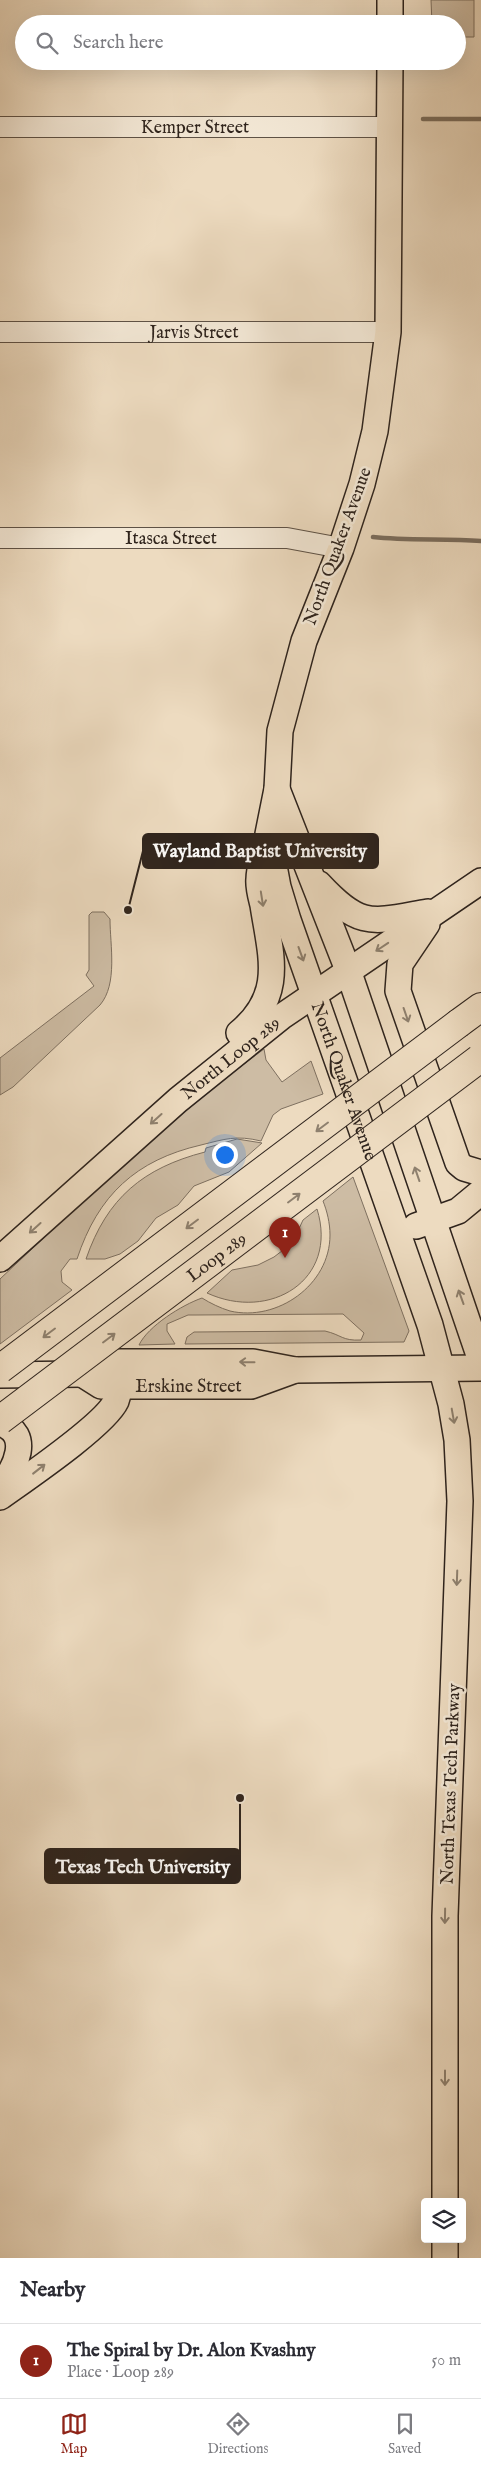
<!DOCTYPE html>
<meta charset="utf-8">
<style>
:root{--surface:#fff;--page:#f2f2f3;--text:#2b2b33;--muted:#7c7c81;--line:#e1e1e2;--accent:#8f2418}
body{margin:0;font-family:"IM FELL English",serif;background:var(--page);color:var(--text)}
.controls{position:absolute;right:15px;bottom:15px;display:grid;overflow:hidden;border-radius:5px;box-shadow:0 5px 20px #0002}
.controls button{width:45px;height:45px;display:grid;place-items:center;padding:0;border:0;border-bottom:1px solid var(--line);background:var(--surface);color:var(--text);font:25px sans-serif}
.you{position:absolute;left:224px;top:1154px;width:18px;height:18px;margin:-12px;border:4px solid #fff;border-radius:50%;background:#1a73e8;box-shadow:0 0 0 8px #1a73e833}
.badge{display:grid;place-items:center;width:32px;height:32px;border-radius:50%;background:var(--accent);color:#fff;font-size:16px;font-weight:700}
.pin{position:absolute;translate:-50% -41px;filter:drop-shadow(0 1px 2px #0008)}
.pin::after{content:'';position:absolute;top:26px;width:18px;height:15px;background:inherit;clip-path:polygon(0 0,100% 0,50% 100%)}
.list{margin:0;padding:0;list-style:none}
h2{display:flex;justify-content:space-between;align-items:center;height:65px;margin:0;padding:0 20px;font-size:21px}
h2 small{font-size:16px;font-weight:400;color:var(--muted)}
.list li{display:grid;grid-template-columns:32px 1fr auto;gap:15px;align-items:center;box-sizing:border-box;height:75px;padding:0 20px;border-top:1px solid var(--line)}
.list b{display:block;font-size:19px;white-space:nowrap}
.list p{margin:0;font-size:16px;white-space:nowrap;color:var(--muted)}
.list em{font-size:16px;font-style:normal;color:var(--muted)}
.icon{flex:none;width:28px;height:28px;fill:none;stroke:currentColor;stroke-width:2;stroke-linecap:round;stroke-linejoin:round}
.map{position:relative;flex:none;width:481px;height:2258px;overflow:hidden}
.search{position:absolute;background:var(--surface);box-shadow:0 5px 20px #0002;left:15px;right:15px;top:15px;height:55px;display:flex;align-items:center;gap:12px;box-sizing:border-box;padding:0 18px;border-radius:28px;color:var(--muted);font-size:19px}
.sheet{height:140px;background:var(--surface)}
nav{display:flex;justify-content:space-around;align-items:center;box-sizing:border-box;height:70px;border-top:1px solid var(--line);background:var(--surface);font-size:14px;color:var(--muted)}
nav a{display:grid;justify-items:center;gap:2px}
nav .on{color:var(--accent)}
.map>svg:first-child{display:block}
</style>
<div class="map">
<svg width="481" height="2258" viewBox="0 0 481 2258">
<rect width="100%" height="100%" fill="#eddbc0"/>
<filter id="stains"><feTurbulence type="fractalNoise" baseFrequency=".004" numOctaves="4"/><feColorMatrix values="0 0 0 0 .2 0 0 0 0 .09 0 0 0 0 .02 0 0 0 .5 -.17"/></filter>
<radialGradient id="worn" r=".72"><stop offset=".6" stop-color="#630" stop-opacity="0"/><stop offset="1" stop-color="#630" stop-opacity=".3"/></radialGradient>
<g fill="#cdbca4" stroke="#7e7060">
<polygon points="431,0 474,0 474,37 457,37 457,24 432,24"/>
<path d="M92 912H104L110 919C110 945 118 984 100 1005L13 1087 0 1095V1058L94 986 86 975 89 970V915Z"/>
<path d="M264 1049 266 1060 282 1082 311 1061 323 1094 281 1109 273 1115 261 1141C236 1135 225 1139 201 1145 136 1160 98 1195 77 1259H70L61 1271 62 1282 72 1290 0 1344V1279C85 1199 173 1116 264 1049Z"/>
<path d="M237 1139 262 1143 229 1172 194 1186 178 1205 156 1218 138 1241 120 1254 105 1259H86C107 1198 143 1168 205 1152L206 1148Z"/>
<path d="M353 1177 409 1331 404 1342 185 1344 187 1337 194 1332 325 1331C342 1335 342 1341 361 1340L364 1333 343 1314 196 1315H188L167 1324V1331L175 1344 139 1345C148 1326 182 1305 202 1298 210 1303 220 1308 230 1311 277 1322 330 1285 330 1235 330 1223 327 1211 323 1201Z"/>
<path d="M317 1209C339 1280 270 1322 207 1293L232 1270 258 1265 274 1257 287 1247 297 1233 303 1220Z"/>
</g>
<g fill="none" stroke-linecap="round" stroke-linejoin="round">
<g stroke="#7a6d5e" stroke-width="4.5">
<polyline points="423,119 481,119"/>
<path d="M373 537C409 541 445 538 481 541"/>
</g>
<g stroke="#5e5246" stroke-width="22">
<g id="minor">
<path id="s1" d="M0 127H390"/>
<path id="s2" d="M0 332H388"/>
<path id="s3" d="M0 538H287L341 548"/>
</g>
</g>
<g stroke="#2f241d" stroke-width="28">
<g id="major">
<polyline points="390,24 390,0"/>
<path id="s4" d="M390 61 388 332 375 431 362 484 341 548 304 641 280 731 277 789 268 834 278 887 288 920 430 1325 451 1404 457 1440 460 1501 445 1916V2202"/>
<polyline points="277,789 348,970 481,1361"/>
<path d="M319 884C361 929 371 922 428 912"/>
<polyline points="427,924 400,964 398,991 458,1163 464,1168 481,1173"/>
<path d="M239 1033C285 995 271 957 263 905 261 897 258 887 259 879 259 869 263 858 265 848"/>
<polyline points="416,1226 458,1211 481,1192"/>
<path id="s5" d="M0 1259 178 1100 281 1017 481 881"/>
<path id="s6" d="M82 1374 101 1386H251L295 1370"/>
<polyline points="0,1375 82,1374 100,1362 253,1362 295,1370 481,1368"/>
<path d="M0 1423C33 1434 15 1469 0 1487"/>
<path d="M0 1497C25 1479 105 1425 116 1401 120 1391 119 1380 111 1372"/>
<polyline points="445,2239 445,2258"/>
</g>
</g>
<g stroke="#2f241d" stroke-width="30">
<polyline id="highway" points="459,1023 481,1007"/>
</g>
<use href="#minor" stroke="#f3e8d6" stroke-width="20"/>
<use href="#major" stroke="#eddbc0" stroke-width="25"/>
<use href="#highway" stroke="#eddbc0" stroke-width="28"/>
<g stroke="#2f241d" stroke-width="30" stroke-linecap="butt">
<g id="highway-bridge">
<polyline points="0,1369 459,1023"/>
<path id="s7" d="M0 1420 479 1059"/>
</g>
</g>
<use href="#highway-bridge" stroke="#eddbc0" stroke-width="28"/>
</g>
<defs><path id="oneway-shaft" d="M-6 0H5M1.5-3L5.5 0L1.5 3" fill="none" stroke-width="1.6" stroke-linecap="round" stroke-linejoin="round" transform="scale(1.25)"/></defs>
<g stroke="#8e806e">
<use href="#oneway-shaft" transform="translate(262 899) rotate(81)"/>
<use href="#oneway-shaft" transform="translate(382 947) rotate(146)"/>
<use href="#oneway-shaft" transform="translate(301 954) rotate(70)"/>
<use href="#oneway-shaft" transform="translate(406 1015) rotate(71)"/>
<use href="#oneway-shaft" transform="translate(156 1119) rotate(138)"/>
<use href="#oneway-shaft" transform="translate(322 1127) rotate(143)"/>
<use href="#oneway-shaft" transform="translate(417 1174) rotate(-109)"/>
<use href="#oneway-shaft" transform="translate(294 1198) rotate(-37)"/>
<use href="#oneway-shaft" transform="translate(192 1224) rotate(143)"/>
<use href="#oneway-shaft" transform="translate(35 1228) rotate(138)"/>
<use href="#oneway-shaft" transform="translate(461 1297) rotate(-110)"/>
<use href="#oneway-shaft" transform="translate(49 1333) rotate(143)"/>
<use href="#oneway-shaft" transform="translate(109 1338) rotate(-37)"/>
<use href="#oneway-shaft" transform="translate(247 1362) rotate(-179)"/>
<use href="#oneway-shaft" transform="translate(453 1416) rotate(80)"/>
<use href="#oneway-shaft" transform="translate(39 1469) rotate(-38)"/>
<use href="#oneway-shaft" transform="translate(457 1578) rotate(92)"/>
<use href="#oneway-shaft" transform="translate(445 1916) rotate(91)"/>
<use href="#oneway-shaft" transform="translate(445 2078) rotate(90)"/>
</g>
<g text-anchor="middle" stroke-width="5" stroke-linejoin="round" paint-order="stroke">
<g font-size="18" fill="#2f241d" stroke="#f3e8d6">
<text dy="6" stroke="none"><textPath href="#s1" startOffset="195">Kemper Street</textPath></text>
<text dy="6" stroke="none"><textPath href="#s2" startOffset="194">Jarvis Street</textPath></text>
<text dy="6" stroke="none"><textPath href="#s3" startOffset="171">Itasca Street</textPath></text>
<text transform="translate(337 546) rotate(-70)" y="6">North Quaker Avenue</text>
<text dy="6" stroke="none"><textPath href="#s5" startOffset="306">North Loop 289</textPath></text>
<text dy="6" stroke="none"><textPath href="#s4" startOffset="1049">North Quaker Avenue</textPath></text>
<text dy="6" stroke="none"><textPath href="#s7" startOffset="271">Loop 289</textPath></text>
<text dy="6" stroke="none"><textPath href="#s6" startOffset="110">Erskine Street</textPath></text>
<text transform="translate(450 1784) rotate(-88)" y="6">North Texas Tech Parkway</text>
</g>
</g>
<path fill="none" stroke="#2f241d" stroke-width="2" d="M128 910L143 851M240 1798L240 1866"/>
<g fill="#2f241d" stroke="#f3e8d6" stroke-width="2">
<circle cx="128" cy="910" r="5"/>
<circle cx="240" cy="1798" r="5"/>
</g>
<g fill="#2f241d" stroke="#2f241d" stroke-width="2">
<rect x="143" y="834" width="235" height="34" rx="5"/>
<rect x="45" y="1849" width="195" height="34" rx="5"/>
</g>
<g font-size="19" text-anchor="middle" font-weight="bold" fill="#fff">
<text x="260" y="857">Wayland Baptist University</text>
<text x="143" y="1873">Texas Tech University</text>
</g>
<rect width="100%" height="100%" filter="url(#stains)"/>
<rect width="100%" height="100%" fill="url(#worn)"/>
</svg>
<div class="controls">
<button><svg class="icon" aria-label="layers" viewBox="0 0 24 24"><path d="M12 4l9 5-9 5-9-5zM3 14l9 5 9-5"/></svg></button>
</div>
<div class="you"></div>
<div class="pin badge" style="left:285px;top:1258px">1</div>
<div class="search"><svg class="icon" aria-label="search" viewBox="0 0 24 24"><circle cx="10" cy="10" r="6"/><path d="M15 15l6 6"/></svg>Search here</div>
</div>
<section class="sheet">
<h2>Nearby<small></small></h2>
<ul class="list">
<li><span class="badge">1</span><div><b>The Spiral by Dr. Alon Kvashny</b><p>Place · Loop 289</p></div><em>50 m</em></li>
</ul>
</section>
<nav>
<a class="on"><svg class="icon" aria-label="map" viewBox="0 0 24 24"><path d="M3 6l6-2 6 2 6-2v14l-6 2-6-2-6 2zM9 4v14M15 6v14"/></svg>Map</a>
<a><svg class="icon" aria-label="directions" viewBox="0 0 24 24"><path d="M12 3l9 9-9 9-9-9zM9 14v-3h6M13 9l2 2-2 2"/></svg>Directions</a>
<a><svg class="icon" aria-label="saved" viewBox="0 0 24 24"><path d="M7 4h10v16l-5-4-5 4z"/></svg>Saved</a>
</nav>
